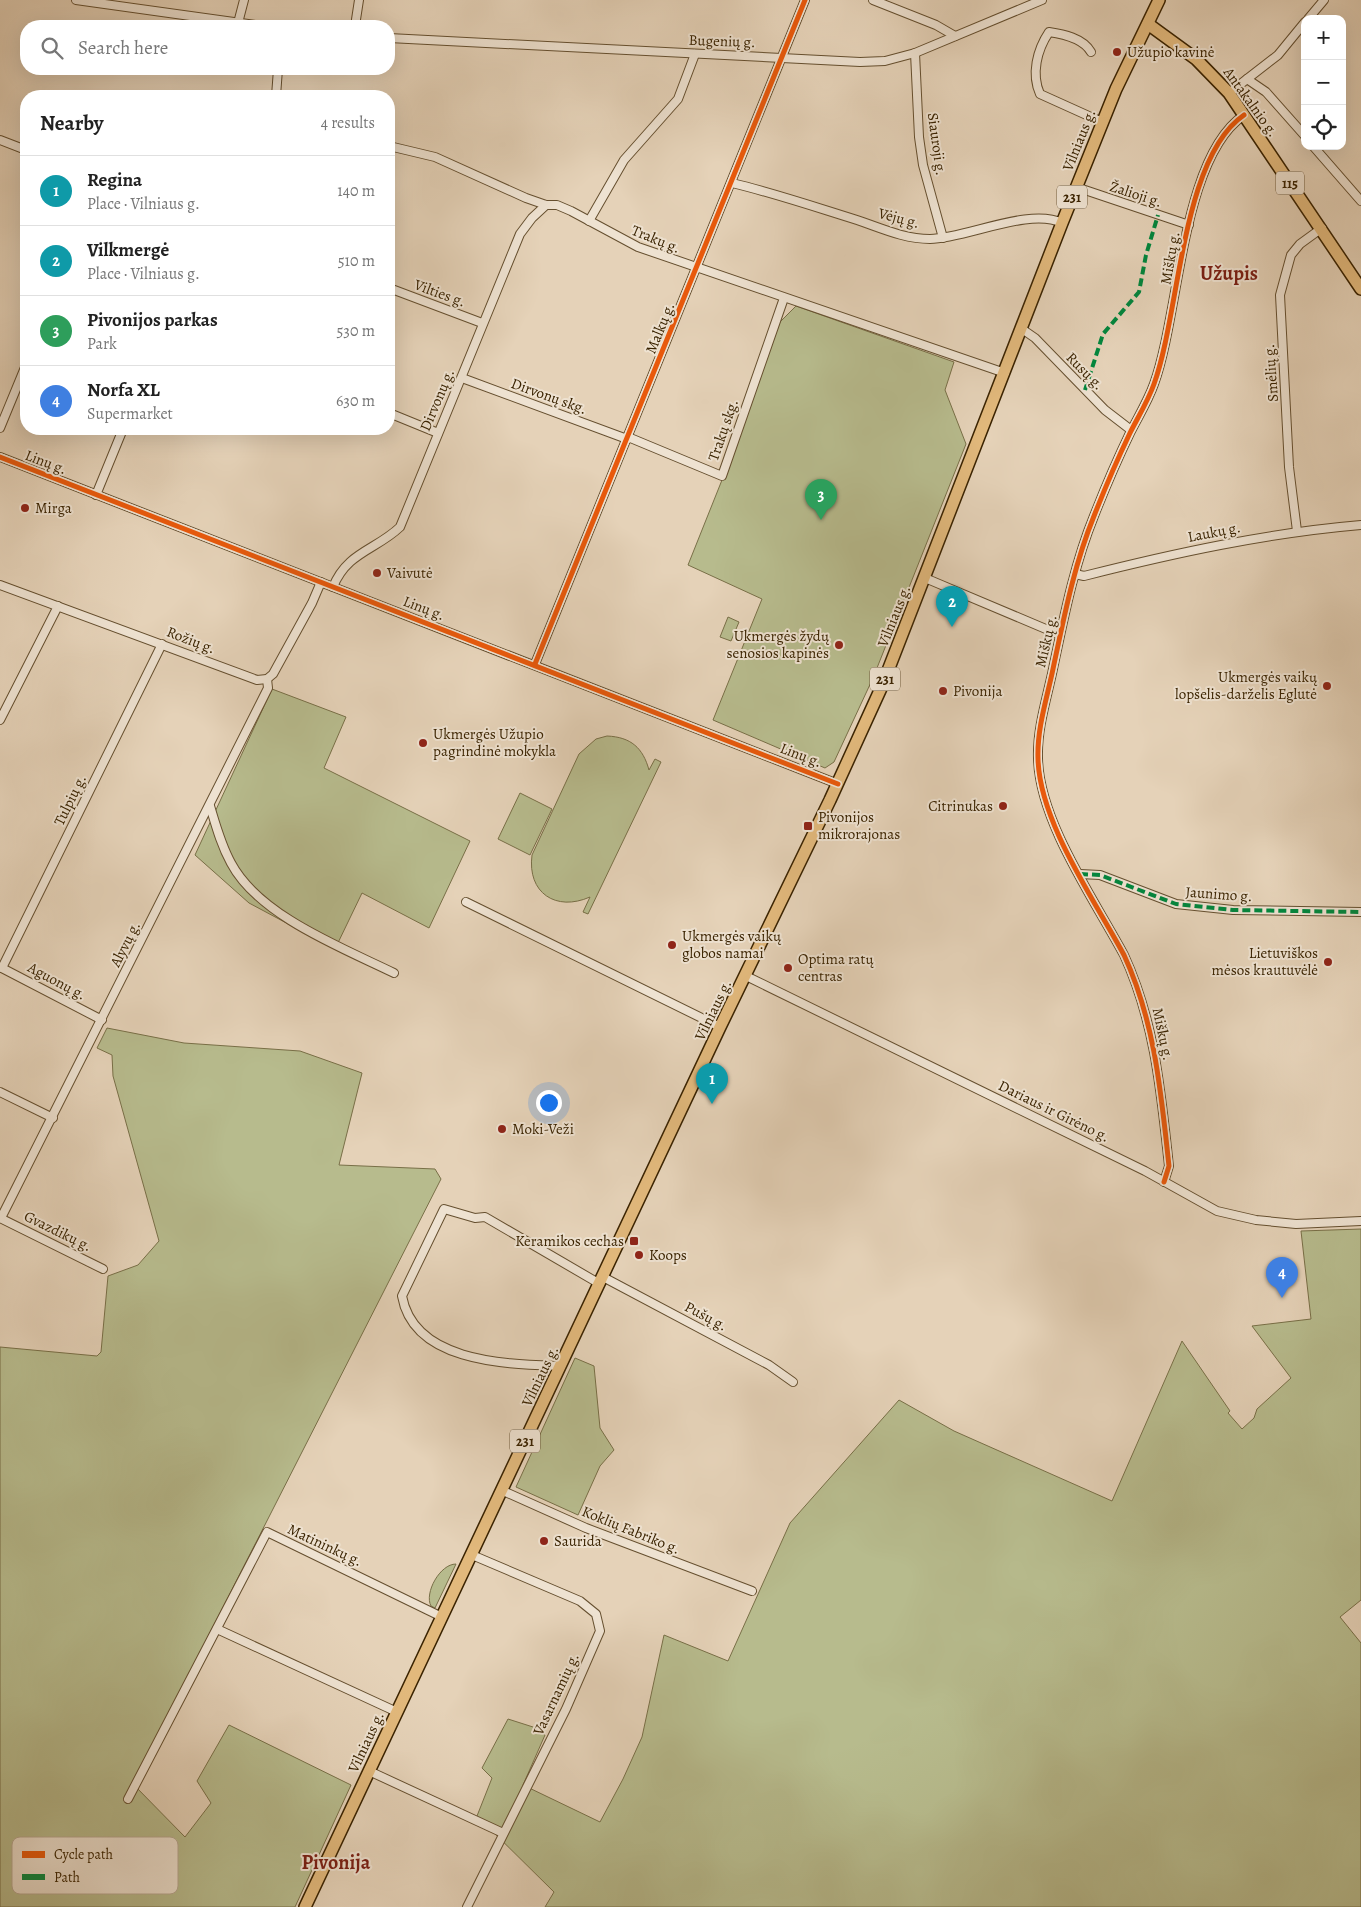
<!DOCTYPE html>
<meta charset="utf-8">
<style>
:root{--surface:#fff;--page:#f2f2f2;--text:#222;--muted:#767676;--line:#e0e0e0;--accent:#8f2418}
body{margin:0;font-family:Alegreya,serif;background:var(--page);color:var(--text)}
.controls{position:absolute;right:15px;top:15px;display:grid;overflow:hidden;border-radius:10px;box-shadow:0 5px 20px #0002}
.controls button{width:45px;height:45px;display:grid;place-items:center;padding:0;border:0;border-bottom:1px solid var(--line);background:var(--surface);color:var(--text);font:25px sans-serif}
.you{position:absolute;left:548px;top:1102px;width:18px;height:18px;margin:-12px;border:4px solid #fff;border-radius:50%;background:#1a73e8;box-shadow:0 0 0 8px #1a73e833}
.badge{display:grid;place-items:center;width:32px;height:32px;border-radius:50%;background:var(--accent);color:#fff;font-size:16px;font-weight:700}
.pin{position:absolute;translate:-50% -41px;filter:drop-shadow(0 1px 2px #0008)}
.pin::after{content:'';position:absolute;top:26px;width:18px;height:15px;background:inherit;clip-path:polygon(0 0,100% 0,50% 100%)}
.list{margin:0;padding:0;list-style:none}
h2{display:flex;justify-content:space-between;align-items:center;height:65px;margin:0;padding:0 20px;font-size:21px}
h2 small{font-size:16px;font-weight:400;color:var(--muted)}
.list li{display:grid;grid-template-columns:32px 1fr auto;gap:15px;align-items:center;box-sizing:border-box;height:70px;padding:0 20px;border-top:1px solid var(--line)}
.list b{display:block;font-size:19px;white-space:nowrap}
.list p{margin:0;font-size:16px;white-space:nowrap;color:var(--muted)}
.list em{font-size:16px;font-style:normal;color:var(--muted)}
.icon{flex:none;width:28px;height:28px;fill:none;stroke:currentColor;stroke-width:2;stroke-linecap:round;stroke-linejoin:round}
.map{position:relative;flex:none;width:1361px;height:1907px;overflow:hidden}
.search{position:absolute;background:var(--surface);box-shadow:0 5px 20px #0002;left:20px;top:20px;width:375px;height:55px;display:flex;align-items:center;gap:12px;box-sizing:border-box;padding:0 18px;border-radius:20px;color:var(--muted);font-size:19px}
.panel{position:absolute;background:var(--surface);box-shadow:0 5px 20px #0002;left:20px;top:90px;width:375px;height:345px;border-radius:20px}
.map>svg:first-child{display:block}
</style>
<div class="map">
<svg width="1361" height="1907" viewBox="0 0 1361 1907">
<rect width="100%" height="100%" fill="#e5d2b8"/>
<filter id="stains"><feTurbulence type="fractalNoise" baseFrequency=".004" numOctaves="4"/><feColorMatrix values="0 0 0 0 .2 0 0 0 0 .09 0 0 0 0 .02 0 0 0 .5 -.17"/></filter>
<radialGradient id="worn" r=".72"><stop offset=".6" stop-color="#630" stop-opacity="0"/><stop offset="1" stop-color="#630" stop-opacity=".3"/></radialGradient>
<g fill="#b7bb8d" stroke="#786f47">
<polygon points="796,306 954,362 945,390 966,444 873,678 834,762 825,768 713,720 762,599 688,565 724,475 780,322"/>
<polygon points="728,617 739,622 731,641 720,637"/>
<polygon points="272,689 346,717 324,768 470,841 429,928 362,893 335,949 249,903 195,855"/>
<path d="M607 736C631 737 643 748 649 770L655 759 661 762 588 914 583 912 590 897C556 912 527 893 532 855L579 754 596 739Z"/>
<polygon points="520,793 552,809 530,855 498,839"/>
<polygon points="107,1028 184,1043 300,1051 362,1073 339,1165 435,1169 441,1179 133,1784 185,1837 211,1803 197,1781 229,1725 351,1785 295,1907 0,1907 0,1347 97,1356 101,1352 108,1276 138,1265 159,1241 113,1076 112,1055 97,1048"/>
<polygon points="1361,1229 1361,1600 1340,1617 1361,1643 1361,1907 545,1907 554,1892 477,1816 492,1778 482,1768 508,1719 533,1727 545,1735 523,1785 600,1822 623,1779 642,1737 664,1635 728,1661 790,1523 899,1400 954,1431 1112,1501 1182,1341 1230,1411 1228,1413 1242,1429 1254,1418 1257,1409 1291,1378 1252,1326 1311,1319 1301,1231"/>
<polygon points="575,1358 594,1366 600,1428 614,1450 600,1466 578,1515 516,1487"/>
<path d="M456 1564 435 1608 431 1606C424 1593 440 1564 456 1564Z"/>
</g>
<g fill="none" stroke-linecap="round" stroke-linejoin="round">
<g stroke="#654f2f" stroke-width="10">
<g id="street">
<polyline points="76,0 262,26"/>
<polyline points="873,0 936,25 955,36"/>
<polyline points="1308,19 1324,0"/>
<polyline points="238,23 244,0"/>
<polyline points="355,26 359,0"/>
<polyline points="389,38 860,62 885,61 915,53 1042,0"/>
<path d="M1091 52C1083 38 1063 34 1049 32 1037 50 1031 74 1040 94L1102 122"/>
<polyline points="915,53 919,137 923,165 943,238"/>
<polyline points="1247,79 1266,92 1305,136"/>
<polyline points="1229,93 1278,55 1305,22"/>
<polyline points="276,96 278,69"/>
<polyline points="0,140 26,150"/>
<polyline points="389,146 435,157 526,198 546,205 557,205 571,211 638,247 1005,373"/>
<polyline points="1313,146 1361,201"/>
<path d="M732 183C774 193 815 207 857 220 881 228 904 239 930 239 967 238 1030 207 1062 223"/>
<polyline points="1076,187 1189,225"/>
<polyline points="589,221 624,160 678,99 695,54"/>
<polyline points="389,288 482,323"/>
<polyline points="1022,329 1035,338 1105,410 1131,430"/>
<polyline points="462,378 627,439"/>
<polyline points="389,413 438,433"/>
<polyline points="0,428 26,365"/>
<polyline points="628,437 722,476 784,298"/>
<polyline points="0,457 838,784"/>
<polyline points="96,495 123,429"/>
<polyline points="1297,531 1289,467 1280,295 1291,255 1300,244 1322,228"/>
<path d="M1075 574 1084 576C1175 553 1267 533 1361 525"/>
<polyline points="925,578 1060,635"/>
<polyline points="0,585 257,680 267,679 273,674 312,603 321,582"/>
<path d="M333 587C347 552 376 550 400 527L520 234 532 218 546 205"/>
<polyline points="535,664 805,0"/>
<polyline points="0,720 58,606"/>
<path d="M210 806C216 826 221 845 231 863 259 916 343 948 394 973"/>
<polyline points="1080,874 1100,875 1176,904 1233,910 1361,912"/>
<polyline points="466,902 720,1027"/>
<polyline points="0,967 102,1020"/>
<polyline points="2,968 162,644"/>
<polyline points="746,976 1145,1171 1217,1211 1256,1220 1296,1224 1361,1221"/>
<polyline points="0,1092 53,1118"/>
<path d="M1164 1182 1169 1166C1161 1093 1155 1022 1124 955 1094 899 1039 821 1038 758 1037 728 1047 698 1053 669 1064 617 1074 565 1094 516 1105 488 1117 460 1130 433 1138 417 1148 401 1154 384 1180 313 1181 158 1244 115"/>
<polyline points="0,1218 103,1269"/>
<polyline points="1,1218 268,688 267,679"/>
<polyline points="603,1277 769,1365 793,1382"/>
<path d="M561 1366C507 1364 414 1363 402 1296L444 1209 475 1218 485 1217 600 1284"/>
<polyline points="501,1490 586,1528 752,1591"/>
<polyline points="217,1629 397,1712"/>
<polyline points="369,1771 503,1833"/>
<polyline points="128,1799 267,1532 442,1617"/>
<polyline points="467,1907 566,1709 600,1631 596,1614 580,1601 472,1555"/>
</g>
</g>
<g stroke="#3a2301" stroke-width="14">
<g id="primary">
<polyline points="1148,24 1196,59 1229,93 1361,289"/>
<polyline points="305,1907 720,1027 830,800 882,686 1062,223 1116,89 1159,0"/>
</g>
</g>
<use href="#street" stroke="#eee2d1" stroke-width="8"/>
<use href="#primary" stroke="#e2b97c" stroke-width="11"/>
<g stroke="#00873e" stroke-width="4" stroke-dasharray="8 4" stroke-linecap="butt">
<polyline points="1085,390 1103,334 1139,292 1146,255 1158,215"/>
<polyline points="1080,874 1100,875 1176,904 1233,910 1361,912"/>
</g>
<g stroke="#eee2d1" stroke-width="8">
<g id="cycleway">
<polyline points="0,457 838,784"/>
<polyline points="535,664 805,0"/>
<path d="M1164 1182 1169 1166C1161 1093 1155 1022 1124 955 1094 899 1039 821 1038 758 1037 728 1047 698 1053 669 1064 617 1074 565 1094 516 1105 488 1117 460 1130 433 1138 417 1148 401 1154 384 1180 313 1181 158 1244 115"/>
</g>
</g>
<use href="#cycleway" stroke="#e8590c" stroke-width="5"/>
</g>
<g fill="#8f2418" stroke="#eee2d1" stroke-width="2">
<circle cx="1117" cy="52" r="5"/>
<circle cx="25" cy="508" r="5"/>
<circle cx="377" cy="573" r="5"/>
<circle cx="839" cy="645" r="5"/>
<circle cx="1327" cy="686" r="5"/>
<circle cx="943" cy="691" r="5"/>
<circle cx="423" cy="743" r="5"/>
<circle cx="1003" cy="806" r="5"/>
<rect x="803" y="821" width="10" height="10" rx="2.5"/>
<circle cx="672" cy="945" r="5"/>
<circle cx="1328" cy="962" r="5"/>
<circle cx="788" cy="968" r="5"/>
<circle cx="502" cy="1129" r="5"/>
<rect x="629" y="1236" width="10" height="10" rx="2.5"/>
<circle cx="639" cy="1255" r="5"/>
<circle cx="544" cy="1541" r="5"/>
</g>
<g text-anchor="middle" stroke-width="4" stroke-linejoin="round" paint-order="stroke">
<g fill="#eee2d1" stroke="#705c3f" stroke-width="1">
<rect x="1276" y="171.5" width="28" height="23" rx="4"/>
<rect x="1057" y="185.5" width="30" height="23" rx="4"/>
<rect x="870" y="667.5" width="30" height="23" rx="4"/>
<rect x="510" y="1429.5" width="30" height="23" rx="4"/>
</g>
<g font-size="14" font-weight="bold" fill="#3a2301">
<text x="1290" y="188">115</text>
<text x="1072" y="202">231</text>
<text x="885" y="684">231</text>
<text x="525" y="1446">231</text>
</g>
<g font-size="15" fill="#3a2301" stroke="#eee2d1">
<text transform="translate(722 41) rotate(2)" y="5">Bugenių g.</text>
<text transform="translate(1251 102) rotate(54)" y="5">Antakalnio g.</text>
<text transform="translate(1079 140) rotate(-68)" y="5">Vilniaus g.</text>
<text transform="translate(937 144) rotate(82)" y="5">Siauroji g.</text>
<text transform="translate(1136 194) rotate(18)" y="5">Žalioji g.</text>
<text transform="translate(899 218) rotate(15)" y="5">Vėjų g.</text>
<text transform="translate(656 239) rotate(22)" y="5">Trakų g.</text>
<text transform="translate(1170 258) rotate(-80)" y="5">Miškų g.</text>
<text transform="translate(440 293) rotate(20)" y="5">Vilties g.</text>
<text transform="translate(660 328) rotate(-68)" y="5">Malkų g.</text>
<text transform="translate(1085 371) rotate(45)" y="5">Rusų g.</text>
<text transform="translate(1271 373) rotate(-94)" y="5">Smėlių g.</text>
<text transform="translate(549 396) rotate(20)" y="5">Dirvonų skg.</text>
<text transform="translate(437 400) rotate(-67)" y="5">Dirvonų g.</text>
<text transform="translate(723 430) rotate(-71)" y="5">Trakų skg.</text>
<text transform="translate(46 462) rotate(21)" y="5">Linų g.</text>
<text transform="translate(1214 532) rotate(-11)" y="5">Laukų g.</text>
<text transform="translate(424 608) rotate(21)" y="5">Linų g.</text>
<text transform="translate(894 616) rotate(-68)" y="5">Vilniaus g.</text>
<text transform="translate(191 640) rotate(21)" y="5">Rožių g.</text>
<text transform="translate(1046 641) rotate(-77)" y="5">Miškų g.</text>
<text transform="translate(801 755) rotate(21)" y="5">Linų g.</text>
<text transform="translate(70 800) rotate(-64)" y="5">Tulpių g.</text>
<text transform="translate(1219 894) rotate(4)" y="5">Jaunimo g.</text>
<text transform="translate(125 944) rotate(-63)" y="5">Alyvų g.</text>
<text transform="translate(57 981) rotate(28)" y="5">Aguonų g.</text>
<text transform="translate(713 1010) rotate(-64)" y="5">Vilniaus g.</text>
<text transform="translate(1163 1034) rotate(78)" y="5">Miškų g.</text>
<text transform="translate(1054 1111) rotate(26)" y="5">Dariaus ir Girėno g.</text>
<text transform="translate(58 1231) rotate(26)" y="5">Gvazdikų g.</text>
<text transform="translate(706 1316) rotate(28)" y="5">Pušų g.</text>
<text transform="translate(540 1376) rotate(-64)" y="5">Vilniaus g.</text>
<text transform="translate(631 1530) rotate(22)" y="5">Koklių Fabriko g.</text>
<text transform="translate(325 1545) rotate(25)" y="5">Matininkų g.</text>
<text transform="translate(556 1694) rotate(-65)" y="5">Vasarnamių g.</text>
<text transform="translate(366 1742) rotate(-65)" y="5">Vilniaus g.</text>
</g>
<g font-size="15" fill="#3a2301" stroke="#eee2d1" text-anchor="start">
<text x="1127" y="57">Užupio kavinė</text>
<text x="35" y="513">Mirga</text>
<text x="387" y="578">Vaivutė</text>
<text x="829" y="641" text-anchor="end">Ukmergės žydų<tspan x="829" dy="17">senosios kapinės</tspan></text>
<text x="1317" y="682" text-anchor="end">Ukmergės vaikų<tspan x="1317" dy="17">lopšelis-darželis Eglutė</tspan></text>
<text x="953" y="696">Pivonija</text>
<text x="433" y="739">Ukmergės Užupio<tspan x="433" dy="17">pagrindinė mokykla</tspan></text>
<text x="993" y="811" text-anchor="end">Citrinukas</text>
<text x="818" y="822">Pivonijos<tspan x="818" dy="17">mikrorajonas</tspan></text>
<text x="682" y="941">Ukmergės vaikų<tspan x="682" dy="17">globos namai</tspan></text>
<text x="1318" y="958" text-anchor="end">Lietuviškos<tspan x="1318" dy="17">mėsos krautuvėlė</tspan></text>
<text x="798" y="964">Optima ratų<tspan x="798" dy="17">centras</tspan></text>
<text x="512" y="1134">Moki-Veži</text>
<text x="624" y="1246" text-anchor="end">Keramikos cechas</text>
<text x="649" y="1260">Koops</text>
<text x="554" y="1546">Saurida</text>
</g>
<g font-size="20" font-weight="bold" fill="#7a1f14" stroke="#eee2d1">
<text x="1229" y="280">Užupis</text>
<text x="336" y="1869">Pivonija</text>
</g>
</g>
<rect x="12" y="1837" width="166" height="57" rx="8" fill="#eee2d1" stroke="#b8a993" stroke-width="1"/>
<rect x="22" y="1851" width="23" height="7" fill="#e8590c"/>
<rect x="22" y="1874" width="23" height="6" fill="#00873e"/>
<g font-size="14" fill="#3a2301">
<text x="54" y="1859">Cycle path</text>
<text x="54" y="1882">Path</text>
</g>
<rect width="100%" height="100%" filter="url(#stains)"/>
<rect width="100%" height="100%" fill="url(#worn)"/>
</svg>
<div class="controls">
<button>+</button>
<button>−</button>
<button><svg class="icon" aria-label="locate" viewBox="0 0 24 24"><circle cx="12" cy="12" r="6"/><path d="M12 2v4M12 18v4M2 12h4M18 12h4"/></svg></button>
</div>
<div class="you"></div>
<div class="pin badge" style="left:712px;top:1104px;background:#0f9aa8">1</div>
<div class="pin badge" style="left:952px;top:627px;background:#0f9aa8">2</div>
<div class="pin badge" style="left:821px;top:520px;background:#2e9e5b">3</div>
<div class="pin badge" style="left:1282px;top:1298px;background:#3f7fe0">4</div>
<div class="search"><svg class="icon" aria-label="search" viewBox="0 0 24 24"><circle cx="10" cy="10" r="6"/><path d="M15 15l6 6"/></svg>Search here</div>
<section class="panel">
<h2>Nearby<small>4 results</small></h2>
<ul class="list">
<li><span class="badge" style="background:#0f9aa8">1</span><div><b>Regina</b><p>Place · Vilniaus g.</p></div><em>140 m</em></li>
<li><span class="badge" style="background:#0f9aa8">2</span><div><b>Vilkmergė</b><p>Place · Vilniaus g.</p></div><em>510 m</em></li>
<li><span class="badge" style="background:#2e9e5b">3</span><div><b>Pivonijos parkas</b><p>Park</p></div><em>530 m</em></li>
<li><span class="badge" style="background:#3f7fe0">4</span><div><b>Norfa XL</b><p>Supermarket</p></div><em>630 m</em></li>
</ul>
</section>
</div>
